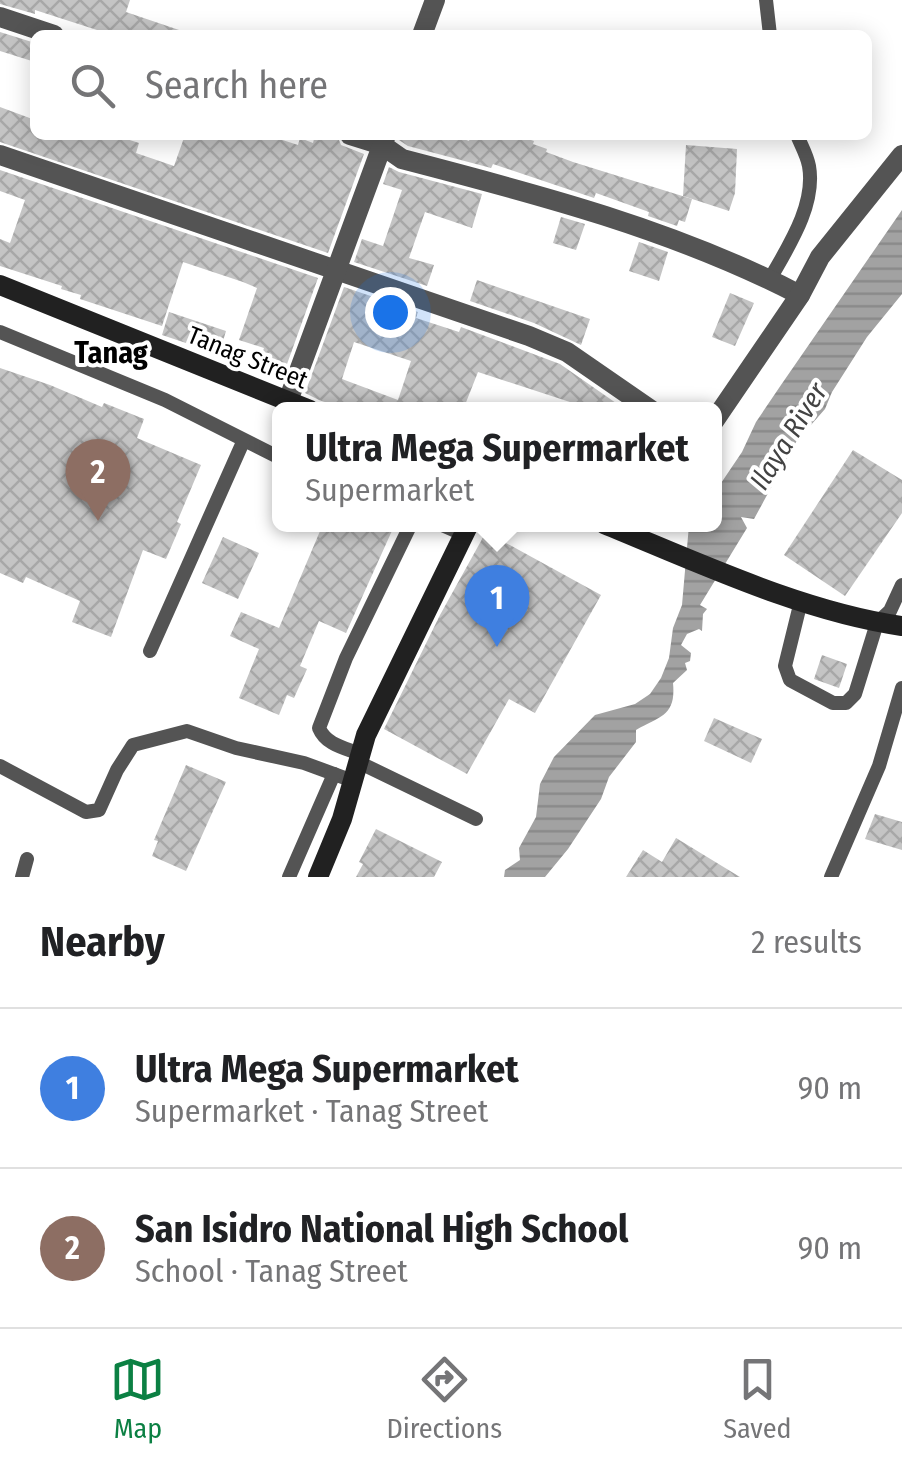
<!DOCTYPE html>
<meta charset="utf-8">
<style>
:root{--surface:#fff;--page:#f6f6f6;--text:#202124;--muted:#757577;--line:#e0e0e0;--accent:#0b8043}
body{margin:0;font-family:"Fira Sans Condensed",sans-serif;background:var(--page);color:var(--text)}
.you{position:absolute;left:390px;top:312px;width:35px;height:35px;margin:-25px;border:8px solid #fff;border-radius:50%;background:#1a73e8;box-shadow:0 0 0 15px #1a73e833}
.badge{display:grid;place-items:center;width:65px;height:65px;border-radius:50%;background:var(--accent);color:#fff;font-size:32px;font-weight:700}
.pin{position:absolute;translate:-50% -82px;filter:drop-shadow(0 2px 5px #0008)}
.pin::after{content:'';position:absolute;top:52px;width:35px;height:30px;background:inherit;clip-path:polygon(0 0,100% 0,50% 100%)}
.popup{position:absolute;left:272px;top:402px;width:450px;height:130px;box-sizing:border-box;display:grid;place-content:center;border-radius:15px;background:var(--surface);filter:drop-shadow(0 2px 8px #0005);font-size:32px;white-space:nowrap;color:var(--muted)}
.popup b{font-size:38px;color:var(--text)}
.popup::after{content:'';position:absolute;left:50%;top:100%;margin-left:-20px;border:20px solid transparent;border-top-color:var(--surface)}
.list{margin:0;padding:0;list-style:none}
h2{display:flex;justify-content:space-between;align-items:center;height:130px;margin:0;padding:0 40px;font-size:42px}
h2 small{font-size:32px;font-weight:400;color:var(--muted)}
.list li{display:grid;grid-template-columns:65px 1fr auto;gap:30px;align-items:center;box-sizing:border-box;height:160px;padding:0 40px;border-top:2px solid var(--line)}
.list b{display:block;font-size:38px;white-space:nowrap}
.list p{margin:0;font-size:32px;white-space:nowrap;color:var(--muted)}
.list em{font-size:32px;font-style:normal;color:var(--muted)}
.icon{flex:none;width:55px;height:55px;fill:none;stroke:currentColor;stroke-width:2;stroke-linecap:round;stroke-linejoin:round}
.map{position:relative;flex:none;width:902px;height:877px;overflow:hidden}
.search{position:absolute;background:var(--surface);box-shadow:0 5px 25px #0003;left:30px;right:30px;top:30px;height:110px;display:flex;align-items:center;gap:25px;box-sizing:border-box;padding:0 35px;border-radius:15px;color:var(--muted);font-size:38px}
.sheet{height:450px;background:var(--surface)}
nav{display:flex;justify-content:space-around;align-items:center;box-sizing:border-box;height:140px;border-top:2px solid var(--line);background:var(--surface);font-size:28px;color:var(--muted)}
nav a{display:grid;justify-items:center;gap:5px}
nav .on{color:var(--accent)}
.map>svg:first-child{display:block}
</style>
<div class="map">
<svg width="902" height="877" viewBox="0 0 902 877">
<defs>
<pattern id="water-rules" width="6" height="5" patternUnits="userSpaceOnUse" patternTransform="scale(2.5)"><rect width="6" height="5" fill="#a2a2a2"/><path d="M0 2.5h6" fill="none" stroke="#8a8a8a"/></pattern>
<pattern id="building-cross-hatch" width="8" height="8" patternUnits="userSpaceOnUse" patternTransform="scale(2.5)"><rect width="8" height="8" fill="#c4c4c4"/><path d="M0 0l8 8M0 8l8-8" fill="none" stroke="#a7a7a7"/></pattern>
</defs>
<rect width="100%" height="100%" fill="#fff"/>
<path fill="url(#water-rules)" d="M902 210V294L867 337 832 392 825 409 796 442 754 519 741 517 747 528 700 605 707 609 703 614 702 631 699 629 687 634 681 645 691 653 690 661 685 663 687 670 673 683C676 715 662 716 636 730V742L609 777 601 799 568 849 545 877H504L505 870 520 860 519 848 536 817 540 784 554 757 595 715 635 704 650 694 661 678 669 658 673 628 682 605 689 525 714 524 715 492 742 452 756 422 781 385Z"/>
<g fill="url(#building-cross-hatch)" fill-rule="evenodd">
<polygon points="0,0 130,0 126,12 182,31 182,35 96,35 97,30 35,10 35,14 0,4"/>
<polygon points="0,32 35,43 35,62 0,51"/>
<polygon points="0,107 35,120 35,135 114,135 139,143 136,153 174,166 185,135 267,135 298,145 300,138 313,143 315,135 337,135 341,145 364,154 328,253 0,142"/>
<polygon points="399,135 452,135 469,141 471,135 516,135 534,141 533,144 547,149 546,152 573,162 692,199 685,222 679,220 677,226 648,216 649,212 596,193 594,198 493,164 491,168 408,146 399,140"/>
<polygon points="686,145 737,149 735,193 729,211 683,196"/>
<polygon points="389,167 399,172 482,194 472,228 425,212 409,258 434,265 427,286 354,262 362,239 383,246 402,190 383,184"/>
<polygon points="0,170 318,278 282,378 256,370 264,348 239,340 257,288 243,282 183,262 162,326 80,299 81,295 61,289 62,286 0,266 0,239 10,243 25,200 0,191"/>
<polygon points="561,217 585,224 576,250 553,243"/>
<polygon points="639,242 668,252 659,281 629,271"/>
<polygon points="477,280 590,319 581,345 534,323 470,301"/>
<path d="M344 287 418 312 416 318 459 332 461 327 560 364 626 410H573L576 404 478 372 463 410H348L319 400 305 393ZM354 342 411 361 398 400 342 379Z"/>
<polygon points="730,293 754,303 735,346 712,337"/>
<polygon points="169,312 226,331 219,354 162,335"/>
<polygon points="0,368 50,385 102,407 104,403 144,419 137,438 201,465 177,522 181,524 166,559 143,550 111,637 72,622 80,601 26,577 23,583 0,573"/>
<polygon points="853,450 902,480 902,513 845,596 784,555"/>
<polygon points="323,524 395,524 346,633 319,621 300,666 307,669 294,698 287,695 279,715 239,698 259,649 230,636 241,612 279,628"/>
<polygon points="486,532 601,595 535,713 509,699 467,774 384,729 440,615"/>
<polygon points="223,537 259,553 238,599 202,583"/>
<polygon points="822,655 847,664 839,688 814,679"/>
<polygon points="714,718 762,739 751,763 704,741"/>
<polygon points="186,765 226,782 186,871 152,856 158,841 154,840"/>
<polygon points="875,814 902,822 902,850 865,839"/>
<polygon points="376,829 442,862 434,877 356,877 363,864 359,862"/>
<polygon points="676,838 740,877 626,877 643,850 662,862"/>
</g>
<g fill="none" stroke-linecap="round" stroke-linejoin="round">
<g stroke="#545454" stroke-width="14">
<polyline points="766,0 770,35"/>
<path d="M770 279C788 247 816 205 809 166 807 155 801 145 797 135"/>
<polyline points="0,332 165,400 280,458"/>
<polyline points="440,524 463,534"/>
<polyline points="801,601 785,666 790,680 833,703 846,703 855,694 877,623 890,611 902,585"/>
<polyline points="150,651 243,442"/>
<path d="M360 754C345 748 326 745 319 728L346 658 411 524"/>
<polyline points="358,762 476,819"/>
<polyline points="0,766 86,812 99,810 117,770 133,745 187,731 236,748 304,763 353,781"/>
<polyline points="22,877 27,859"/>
<polyline points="289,877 334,774"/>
<polyline points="831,877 879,766 902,688"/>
</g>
<g stroke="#545454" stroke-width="20">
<polyline points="0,17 54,35"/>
<polyline points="422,35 435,0"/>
<path d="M350 135 382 145 402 159C537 194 675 230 800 295"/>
<polyline points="0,155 529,336 567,352 651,410"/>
<polyline points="288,401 386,135"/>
<polyline points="714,421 800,295 820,257 902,155"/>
</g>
<g stroke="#212121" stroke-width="20">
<polyline points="0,285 310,410"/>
<path d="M604 524C697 562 803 612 902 626"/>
<polyline points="318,877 342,819 366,735 469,524"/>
</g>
</g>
<g text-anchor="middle" stroke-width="8" stroke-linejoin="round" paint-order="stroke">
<g font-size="25" fill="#000" stroke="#fff">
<text transform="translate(248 357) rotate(22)" y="9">Tanag Street</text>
</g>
<g font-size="28" font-style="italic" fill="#434343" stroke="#fff">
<text transform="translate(788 436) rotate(-58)" y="10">Ilaya River</text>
</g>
<g font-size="30" font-weight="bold" fill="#000" stroke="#fff">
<text x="111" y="363">Tanag</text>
</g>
</g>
</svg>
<div class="you"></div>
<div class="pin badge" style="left:497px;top:647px;background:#3f7fe0">1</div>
<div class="popup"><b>Ultra Mega Supermarket</b>Supermarket</div>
<div class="pin badge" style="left:98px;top:521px;background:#8d6e63">2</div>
<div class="search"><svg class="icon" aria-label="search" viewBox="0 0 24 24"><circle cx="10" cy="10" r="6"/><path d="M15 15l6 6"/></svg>Search here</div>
</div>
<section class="sheet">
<h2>Nearby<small>2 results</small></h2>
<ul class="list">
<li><span class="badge" style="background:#3f7fe0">1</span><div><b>Ultra Mega Supermarket</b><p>Supermarket · Tanag Street</p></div><em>90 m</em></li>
<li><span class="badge" style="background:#8d6e63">2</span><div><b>San Isidro National High School</b><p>School · Tanag Street</p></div><em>90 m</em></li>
</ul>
</section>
<nav>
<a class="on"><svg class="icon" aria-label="map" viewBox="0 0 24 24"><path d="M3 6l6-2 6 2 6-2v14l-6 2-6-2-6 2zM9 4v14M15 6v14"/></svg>Map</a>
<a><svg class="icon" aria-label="directions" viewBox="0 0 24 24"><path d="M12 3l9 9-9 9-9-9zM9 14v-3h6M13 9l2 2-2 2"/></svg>Directions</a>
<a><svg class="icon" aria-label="saved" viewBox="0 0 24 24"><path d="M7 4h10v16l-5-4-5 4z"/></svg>Saved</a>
</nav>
